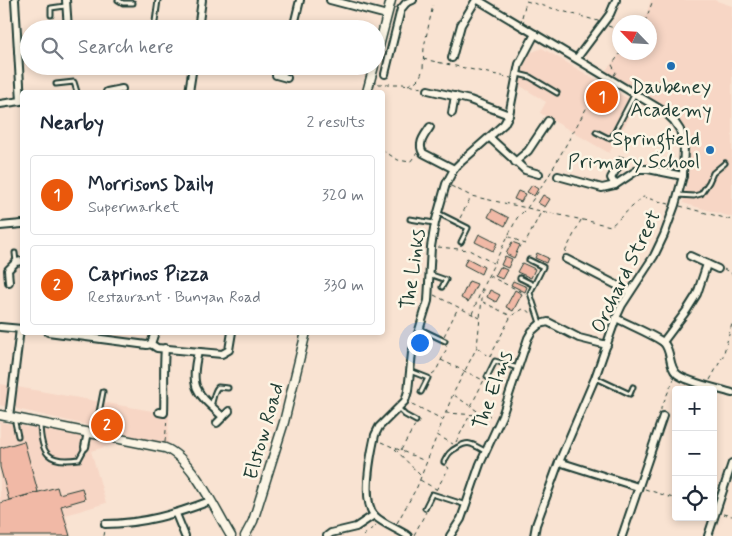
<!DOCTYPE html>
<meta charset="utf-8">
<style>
:root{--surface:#fff;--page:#f6f6f7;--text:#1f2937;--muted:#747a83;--line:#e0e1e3;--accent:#ea580c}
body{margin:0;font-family:Mynerve,sans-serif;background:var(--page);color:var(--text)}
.controls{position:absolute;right:15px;bottom:15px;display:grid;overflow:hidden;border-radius:5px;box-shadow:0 2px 8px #0003}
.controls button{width:45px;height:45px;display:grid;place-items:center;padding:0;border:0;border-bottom:1px solid var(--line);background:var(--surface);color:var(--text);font:25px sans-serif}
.compass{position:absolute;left:612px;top:15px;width:45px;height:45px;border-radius:50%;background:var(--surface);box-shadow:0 2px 8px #0003;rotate:295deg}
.you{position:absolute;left:419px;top:342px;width:18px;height:18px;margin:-12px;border:4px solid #fff;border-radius:50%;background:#1a73e8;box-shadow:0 0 0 8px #1a73e833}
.badge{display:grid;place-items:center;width:32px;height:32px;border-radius:50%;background:var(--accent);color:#fff;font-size:16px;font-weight:700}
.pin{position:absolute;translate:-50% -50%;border:2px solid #fff;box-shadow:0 1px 5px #0006}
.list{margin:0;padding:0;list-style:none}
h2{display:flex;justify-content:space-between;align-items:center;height:65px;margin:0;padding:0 20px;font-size:21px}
h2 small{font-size:16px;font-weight:400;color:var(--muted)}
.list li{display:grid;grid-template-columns:32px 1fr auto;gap:15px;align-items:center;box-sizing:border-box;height:80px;margin:0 10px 10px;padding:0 10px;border:1px solid var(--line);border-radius:5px}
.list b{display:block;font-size:19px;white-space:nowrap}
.list p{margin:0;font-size:16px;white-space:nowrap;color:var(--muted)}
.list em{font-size:16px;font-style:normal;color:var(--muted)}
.icon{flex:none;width:28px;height:28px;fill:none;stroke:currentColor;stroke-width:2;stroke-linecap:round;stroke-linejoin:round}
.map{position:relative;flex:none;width:732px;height:536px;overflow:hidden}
.search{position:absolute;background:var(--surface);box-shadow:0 2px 8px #0003;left:20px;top:20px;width:365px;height:55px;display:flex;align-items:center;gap:12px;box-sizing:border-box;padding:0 18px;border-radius:28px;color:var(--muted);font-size:19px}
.panel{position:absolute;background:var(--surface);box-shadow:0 2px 8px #0003;left:20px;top:90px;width:365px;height:245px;border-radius:5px}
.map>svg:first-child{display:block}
</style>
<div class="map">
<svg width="732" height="536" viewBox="0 0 732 536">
<rect width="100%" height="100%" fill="#f9e3d2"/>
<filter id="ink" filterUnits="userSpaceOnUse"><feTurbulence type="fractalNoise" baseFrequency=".02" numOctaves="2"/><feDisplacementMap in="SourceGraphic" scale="10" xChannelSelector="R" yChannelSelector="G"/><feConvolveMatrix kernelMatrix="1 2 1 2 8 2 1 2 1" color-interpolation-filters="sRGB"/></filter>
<g filter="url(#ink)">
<g fill="#f7d6c5">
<polygon points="651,0 714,0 732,6 732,217 683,203 690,166 687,134 671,110 605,71 621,53 650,52 650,22 644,22"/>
<polygon points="542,48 637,104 609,153 540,113 546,102 519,85 525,61 530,53"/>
<polygon points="0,384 169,414 168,444 0,405"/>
<polygon points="0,422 118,443 91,451 106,503 66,515 71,536 0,536"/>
</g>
<g fill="#f1b9a6" stroke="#1f3d34">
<polygon points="599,88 611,95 604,106 592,99"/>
<polygon points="532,185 538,189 534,196 527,192"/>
<polygon points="518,191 525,194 521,202 514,199"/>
<polygon points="543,195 550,199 545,207 538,203"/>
<polygon points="492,209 509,218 505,226 488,217"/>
<polygon points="479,234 497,243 493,251 475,242"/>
<polygon points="512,242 520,245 514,258 506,254"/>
<polygon points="537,253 548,258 546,263 535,258"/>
<polygon points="505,256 512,259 508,268 501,265"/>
<polygon points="467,258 484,267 481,274 464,265"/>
<polygon points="522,263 535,269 531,278 517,272"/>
<polygon points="500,267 507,270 502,279 495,276"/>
<polygon points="469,281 477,284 468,302 461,298"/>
<polygon points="513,281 527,287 525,292 511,285"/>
<polygon points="490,290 500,295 496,302 487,297"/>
<polygon points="515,290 522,294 513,311 506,307"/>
<polygon points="24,441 38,492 9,500 0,467 0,448"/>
<polygon points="57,487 59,494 82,488 85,499 61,506 70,536 0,536 0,503"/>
</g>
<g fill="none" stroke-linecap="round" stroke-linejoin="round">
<g stroke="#1f3d34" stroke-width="7">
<g id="service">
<polyline points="118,0 123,3 133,3"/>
<polyline points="51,15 51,8 65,6"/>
<polyline points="154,29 158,0"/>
<polyline points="518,74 530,77 557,93"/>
<polyline points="56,84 74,82 77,92"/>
<polyline points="596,132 608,138 612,137 634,95"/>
<polyline points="678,195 694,196 701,194 709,182 713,173 725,163"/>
<polyline points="438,213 468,228 461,242"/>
<polyline points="410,219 434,223"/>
<polyline points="15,253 16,262"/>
<polyline points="529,260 543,267 530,293 540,323"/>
<polyline points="429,274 446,280 442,287"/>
<polyline points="520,278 534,285"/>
<polyline points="420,329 445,341"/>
<polyline points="410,371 428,378 421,392"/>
<polyline points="487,377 495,361 518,368"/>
<polyline points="596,378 630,394 633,387"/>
<path d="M211 405C214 399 213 392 218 387L228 388"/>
<polyline points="399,409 405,415 416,421"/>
<polyline points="14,418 18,436"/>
<path d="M40 424C41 453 47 464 79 459L85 448"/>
<polyline points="95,433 103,392"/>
<path d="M444 462C448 454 450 451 458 447 470 440 473 445 485 451"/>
<polyline points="425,508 432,494 466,505"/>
</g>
</g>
<g stroke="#1f3d34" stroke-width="10">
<g id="minor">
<polyline points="66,0 68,29"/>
<polyline points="330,0 387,15"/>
<polyline points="478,0 665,112 674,121 680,130 684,146 683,176 675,205 664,235 654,256 622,305 616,318 595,378 559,462 536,525 534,536"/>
<polyline points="198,29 202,0"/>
<polyline points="293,29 300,0"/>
<polyline points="18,51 29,50"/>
<polyline points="452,58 461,25 476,0"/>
<polyline points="577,58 610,14 616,0"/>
<polyline points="385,74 401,9 406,3 413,0"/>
<polyline points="276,75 287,78"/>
<polyline points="282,76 285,66"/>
<polyline points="428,90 470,100 509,115"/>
<polyline points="107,92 122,89"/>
<polyline points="189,92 193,66"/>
<polyline points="0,104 21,101 15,0"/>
<polyline points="452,113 455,96"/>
<path d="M430 127C425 135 417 143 423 153L454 169"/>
<polyline points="490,138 525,170 539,174"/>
<polyline points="515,162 528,151 548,121"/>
<polyline points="558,176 602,188 615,185 639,169 648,169 683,176"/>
<polyline points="615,185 611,178 621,161"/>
<polyline points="0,226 22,224"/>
<polyline points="690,256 718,269"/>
<polyline points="566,259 630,292"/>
<polyline points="9,282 8,270 16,262 22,261"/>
<path d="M616 318C625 323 658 337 664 343 672 352 668 366 677 374 686 382 720 389 732 393"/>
<polyline points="0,327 22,329"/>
<polyline points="48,332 147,345 151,344"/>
<polyline points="663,342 687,310 697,294 707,264"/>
<polyline points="151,344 157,348 222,354 229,350 232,332"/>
<polyline points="151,344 155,332"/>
<path d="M198 352C189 389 197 393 223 417"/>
<path d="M159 412 164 413C165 391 163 370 165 348"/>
<polyline points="9,417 20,329"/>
<polyline points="217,423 229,411"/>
<polyline points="85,447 88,432"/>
<polyline points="559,462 638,487"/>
<polyline points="176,514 185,536"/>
<path d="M105 524C142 524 176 514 210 501"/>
<polyline points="327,536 331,533 356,527 374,515"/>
<path d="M408 536C398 529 383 524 375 516 361 502 371 453 375 435L379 427 405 401 408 391 412 353 428 301 431 247 435 223 446 184 454 169 462 161 504 124 509 115 519 64 535 34"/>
<polyline points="450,536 461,519 480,464 502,416 528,338 532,331 540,324 548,322 579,338 607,345"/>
<polyline points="622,536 663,416"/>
<polyline points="708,536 732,463"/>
</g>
</g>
<g stroke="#1f3d34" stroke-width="11">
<g id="tertiary">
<polyline points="376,58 391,0"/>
<polyline points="367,92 374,66"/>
<path d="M0 415 165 448C193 459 215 510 231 536"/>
<polyline points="245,536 253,521 284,422 306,332"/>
</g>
</g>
<g stroke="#1f3d34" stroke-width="1" stroke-dasharray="4 4" stroke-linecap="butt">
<polyline points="526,1 598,21"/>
<polyline points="522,17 526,2"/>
<polyline points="645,22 653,0"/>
<polyline points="608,26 620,30"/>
<polyline points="423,59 511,78"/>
<polyline points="614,75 616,72 612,65 621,52"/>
<polyline points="378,84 403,84 423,88"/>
<polyline points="408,85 416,81 420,77 423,69 424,47 433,5"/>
<polyline points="382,150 398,160 410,162 417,153"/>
<polyline points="451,186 471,196 611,226 643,197 669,204"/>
<polyline points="680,206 732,220"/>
<polyline points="460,218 471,197"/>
<polyline points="508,236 525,244 541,212"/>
<polyline points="438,247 469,250 493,263"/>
<polyline points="565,252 581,220"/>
<polyline points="724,269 732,274"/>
<polyline points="489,276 526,294"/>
<polyline points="434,295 480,318"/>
<polyline points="483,302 511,316"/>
<polyline points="472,314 483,286 517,218 527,208 547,179 601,82"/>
<polyline points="444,336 458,308"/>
<polyline points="478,348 490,357"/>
<polyline points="490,357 511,316 523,309 532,313"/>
<polyline points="441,360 483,380"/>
<polyline points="432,374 436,371 447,348 446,345"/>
<polyline points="710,380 723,356 732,324"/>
<polyline points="454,395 483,415"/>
<polyline points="412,404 442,419"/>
<polyline points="471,406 484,380"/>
<polyline points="661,410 661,408 674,379"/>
<polyline points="446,413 494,416"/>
<polyline points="437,435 453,444"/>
<polyline points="165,442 167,418"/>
<polyline points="381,442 425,461"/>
<polyline points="456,442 470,415"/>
<polyline points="395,449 420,475"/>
<polyline points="401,450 415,425"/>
<polyline points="420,480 436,489"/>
<polyline points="645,489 676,499"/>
<polyline points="436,490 449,468 446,466"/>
<polyline points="723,514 732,516"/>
<polyline points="397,523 417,487 453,394 477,347 483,289"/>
<polyline points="414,535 426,512"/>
<polyline points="104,536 105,530"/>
<polyline points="363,536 376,525"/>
</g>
<use href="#service" stroke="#fcf5e5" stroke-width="3"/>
<use href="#minor" stroke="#fcf5e5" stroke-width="6"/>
<use href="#tertiary" stroke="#fcf5e5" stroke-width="8"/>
</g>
</g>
<g fill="#1f6fb2" stroke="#fcf5e5" stroke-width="2">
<circle cx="671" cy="66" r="5"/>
<circle cx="710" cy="150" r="5"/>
</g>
<g text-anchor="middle" stroke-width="5" stroke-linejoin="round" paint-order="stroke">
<g font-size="20" fill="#1f3d34" stroke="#fcf5e5">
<text x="671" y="93">Daubeney<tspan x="671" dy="23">Academy</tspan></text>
<text x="700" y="145" text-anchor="end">Springfield<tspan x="700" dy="23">Primary School</tspan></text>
</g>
<g font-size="20" fill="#1f3d34" stroke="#fcf5e5">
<text transform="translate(412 269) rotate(-82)" y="7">The Links</text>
<text transform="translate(625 271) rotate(-64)" y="7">Orchard Street</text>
<text transform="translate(492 390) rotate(-70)" y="7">The Elms</text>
<text transform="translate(263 431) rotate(-74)" y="7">Elstow Road</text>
</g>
</g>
</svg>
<div class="controls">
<button>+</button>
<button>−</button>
<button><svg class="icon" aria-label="locate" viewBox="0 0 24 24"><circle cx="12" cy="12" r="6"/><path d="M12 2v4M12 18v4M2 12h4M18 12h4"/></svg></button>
</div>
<svg class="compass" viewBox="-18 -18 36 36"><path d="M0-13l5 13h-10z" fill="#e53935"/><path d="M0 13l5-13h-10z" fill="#747a83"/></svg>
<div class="you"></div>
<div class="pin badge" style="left:602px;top:97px">1</div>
<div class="pin badge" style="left:107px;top:425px">2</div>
<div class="search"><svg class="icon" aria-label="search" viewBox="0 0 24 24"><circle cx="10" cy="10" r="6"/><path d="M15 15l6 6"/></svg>Search here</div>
<section class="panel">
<h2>Nearby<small>2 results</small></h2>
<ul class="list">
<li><span class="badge">1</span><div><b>Morrisons Daily</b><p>Supermarket</p></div><em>320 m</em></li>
<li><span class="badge">2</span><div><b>Caprinos Pizza</b><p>Restaurant · Bunyan Road</p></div><em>330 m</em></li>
</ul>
</section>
</div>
